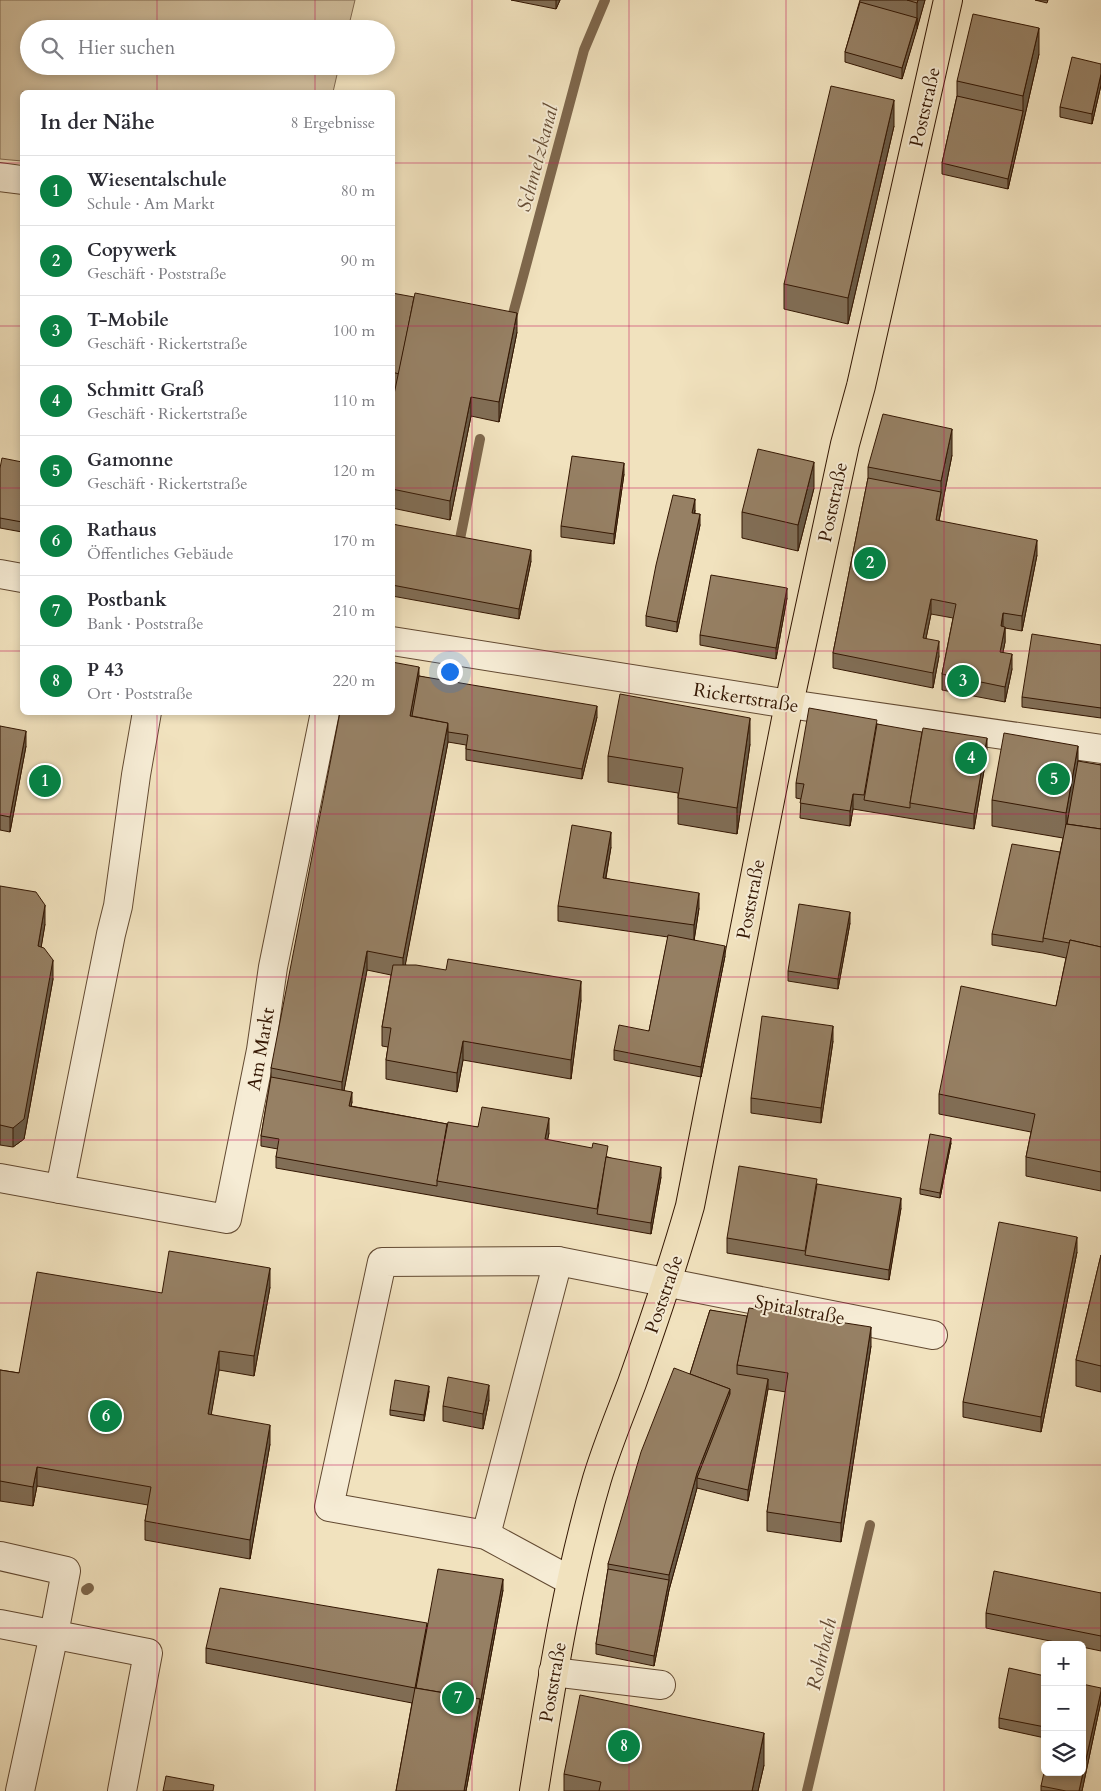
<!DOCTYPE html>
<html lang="de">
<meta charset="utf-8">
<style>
:root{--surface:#fff;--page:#f2f2f3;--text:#2b2b33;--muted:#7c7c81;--line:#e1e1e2;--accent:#0b8043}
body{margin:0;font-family:Cardo,serif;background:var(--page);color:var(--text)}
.controls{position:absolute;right:15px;bottom:15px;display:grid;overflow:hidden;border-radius:8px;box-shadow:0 2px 8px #0003}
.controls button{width:45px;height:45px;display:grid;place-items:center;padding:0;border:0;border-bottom:1px solid var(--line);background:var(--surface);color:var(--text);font:25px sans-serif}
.you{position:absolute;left:449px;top:671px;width:18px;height:18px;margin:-12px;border:4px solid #fff;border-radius:50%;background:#1a73e8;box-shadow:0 0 0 8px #1a73e833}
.badge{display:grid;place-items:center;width:32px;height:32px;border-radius:50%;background:var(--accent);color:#fff;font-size:16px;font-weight:700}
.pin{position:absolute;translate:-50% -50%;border:2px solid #fff;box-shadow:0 1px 5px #0006}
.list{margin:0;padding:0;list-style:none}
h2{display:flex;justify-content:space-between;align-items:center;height:65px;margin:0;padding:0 20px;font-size:21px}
h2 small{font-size:16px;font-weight:400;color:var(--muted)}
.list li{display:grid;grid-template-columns:32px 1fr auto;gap:15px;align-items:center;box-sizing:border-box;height:70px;padding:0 20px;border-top:1px solid var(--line)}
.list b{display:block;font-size:19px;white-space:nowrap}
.list p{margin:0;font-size:16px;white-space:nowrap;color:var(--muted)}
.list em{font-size:16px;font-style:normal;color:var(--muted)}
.icon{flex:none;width:28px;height:28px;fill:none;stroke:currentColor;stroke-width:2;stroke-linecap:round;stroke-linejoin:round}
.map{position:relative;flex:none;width:1101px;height:1791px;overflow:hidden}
.search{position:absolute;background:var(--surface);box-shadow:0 2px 8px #0003;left:20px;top:20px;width:375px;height:55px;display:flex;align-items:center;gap:12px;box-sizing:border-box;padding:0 18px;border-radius:28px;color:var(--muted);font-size:19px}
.panel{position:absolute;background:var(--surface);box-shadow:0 2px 8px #0003;left:20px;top:90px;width:375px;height:625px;border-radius:8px}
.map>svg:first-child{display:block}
</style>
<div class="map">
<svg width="1101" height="1791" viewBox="0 0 1101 1791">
<rect width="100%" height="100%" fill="#f1e2be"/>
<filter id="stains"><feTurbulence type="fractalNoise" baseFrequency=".004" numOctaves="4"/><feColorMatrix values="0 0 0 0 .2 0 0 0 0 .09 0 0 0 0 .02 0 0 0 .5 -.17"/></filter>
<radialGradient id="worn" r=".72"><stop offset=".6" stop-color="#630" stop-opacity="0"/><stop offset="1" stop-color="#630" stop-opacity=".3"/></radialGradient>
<polygon fill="#d1bf9e" stroke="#826a50" points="0,0 355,0 348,29 29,29 29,66 339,66 333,92 22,92 22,161 0,159"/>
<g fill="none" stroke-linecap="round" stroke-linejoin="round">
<g stroke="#7e674c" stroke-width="10">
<polyline points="510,325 584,50 605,0"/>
<polyline points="460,539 480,439"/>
<polyline points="86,1590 89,1588"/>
<polyline points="807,1791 870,1525"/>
</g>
<g stroke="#624931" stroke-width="30">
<g id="minor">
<polyline points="0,177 22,180"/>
<polyline points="0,574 22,578"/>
<polyline points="392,641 789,704 1101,749"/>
<polyline points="147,712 136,775 118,906 111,934 60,1189 227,1219 261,1050 273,967 325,712"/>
<polyline points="0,1178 60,1189"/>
<polyline points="486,1535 558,1261"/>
<polyline points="0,1556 66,1571 54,1634 20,1791"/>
<polyline points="571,1581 486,1535 329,1507 382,1262 558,1261 933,1335"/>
<polyline points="0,1624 148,1653 122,1791"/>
<polyline points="553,1672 661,1685"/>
</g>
</g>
<g stroke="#331602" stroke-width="30">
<path id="major" d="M534 1791C551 1686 567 1581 597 1479 607 1446 620 1415 632 1383 653 1324 673 1266 690 1206L789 704 845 444 861 386 948 0"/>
</g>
<use href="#minor" stroke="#f6ecd5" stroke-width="28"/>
<use href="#major" stroke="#f1e2be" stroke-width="28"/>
</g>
<g fill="#816e56" stroke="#331602">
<polygon points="511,0 560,0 556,9"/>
<polygon points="860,0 925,0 902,79 845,62 845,52"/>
<polygon points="1035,0 1048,0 1047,3"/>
<polygon points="1039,54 1008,189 942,174 942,163 957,96 957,81"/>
<polygon points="1101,64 1101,85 1092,124 1060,117 1060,107"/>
<polygon points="894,126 848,324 784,309 784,284"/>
<polygon points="392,293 517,332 499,422 471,416 450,520 392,508 392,404 396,388 392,387"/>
<polygon points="952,455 939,521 1037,555 1022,631 1005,628 1005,642 1003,652 1012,669 1005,702 942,690 942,674 953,618 931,614 926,638 939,656 933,688 833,668 833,653 868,478 868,467"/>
<polygon points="22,462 22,532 0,528 0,468"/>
<polygon points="624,474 614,544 561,537 561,526"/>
<polygon points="814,488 798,551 742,538 742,512"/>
<polygon points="695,510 695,513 700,525 677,632 646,626 646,616"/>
<polygon points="392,524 531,561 519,619 392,596"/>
<polygon points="787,598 776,659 700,645 700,635"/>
<polygon points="1101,645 1101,718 1022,707 1022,697"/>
<polygon points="419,676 597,717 582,779 466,760 466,745 448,742 405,965 581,1000 571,1079 463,1060 457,1092 386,1079 386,1060 388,1047 382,1046 382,1027 391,975 367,970 344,1090 352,1102 351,1106 447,1124 478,1127 549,1133 547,1140 608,1157 661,1177 651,1234 276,1168 276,1157 278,1149 261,1146 261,1136 271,1077 271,1068"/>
<polygon points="877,724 987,753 974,829 853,809 850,826 800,818 801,799 796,798 796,783"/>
<polygon points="0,726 26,746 10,832 0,830"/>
<polygon points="750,744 737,834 678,824 678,793 608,782 608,756"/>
<polygon points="1078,762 1101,765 1101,1191 1026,1176 1026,1157 1031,1132 939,1114 939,1094 1056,1006 1066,958 1043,953 992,945 992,934 1060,852 1063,838 992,826 992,800"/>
<polygon points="611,847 606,878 699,908 694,940 725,956 701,1077 614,1060 614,1050 649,1031 668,937 558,921 558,906"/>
<polygon points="0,886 45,924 41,947 53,979 24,1139 13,1147 0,1145"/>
<polygon points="850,923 838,989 788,981 788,971"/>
<polygon points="833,1041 821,1123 751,1113 751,1098"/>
<polygon points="951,1143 940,1198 920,1194 920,1189"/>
<polygon points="817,1184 901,1208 889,1280 727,1253 727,1238"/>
<polygon points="1077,1252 1041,1432 963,1417 963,1402"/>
<polygon points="1101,1255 1101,1392 1076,1386 1076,1360"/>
<polygon points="270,1287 254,1376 219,1370 211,1414 270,1444 250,1559 145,1540 145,1521 148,1505 37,1486 33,1506 0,1501 0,1370 19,1373 162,1293"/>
<polygon points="710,1310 871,1346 841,1542 767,1531 767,1512 786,1392 768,1389 748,1501 697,1488 669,1590 654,1666 596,1654 596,1644 608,1569 608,1564 690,1374"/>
<polygon points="429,1391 424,1421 390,1415 390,1410"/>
<polygon points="489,1400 483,1429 443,1421 443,1406"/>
<polygon points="503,1590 466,1791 396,1791 412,1703 206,1663 206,1648 427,1632"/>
<polygon points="1101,1593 1101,1651 1082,1647 1082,1645 1070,1645 986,1628 986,1613"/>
<polygon points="1045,1676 1045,1738 999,1728 999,1718"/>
<polygon points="1101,1688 1101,1701 1082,1791 1041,1791 1041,1786"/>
<polygon points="764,1765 758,1791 564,1791 564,1774"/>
</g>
<g fill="#695a46" stroke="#331602">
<polygon points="556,0 560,0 556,9"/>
<polygon points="918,0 925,0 917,29 917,3"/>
<polygon points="917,18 917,29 902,79 902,68"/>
<polygon points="1039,28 1039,54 1008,189 1008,179 1023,111 1023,96"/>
<polygon points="1101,74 1101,85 1092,124 1092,114"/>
<polygon points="894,100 894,126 848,324 848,298"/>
<polygon points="517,313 517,332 499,422 499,402"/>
<polygon points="471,397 471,416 450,520 450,501"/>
<polygon points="952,429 952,455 936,535 936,520 941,492 941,481"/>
<polygon points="814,462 814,488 798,551 798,525"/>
<polygon points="624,463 624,474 614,544 614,534"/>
<polygon points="695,499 695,510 692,523 692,513"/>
<polygon points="700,514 700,525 677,632 677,622"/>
<polygon points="1037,540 1037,555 1022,631 1022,616"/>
<polygon points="531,550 531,561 519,619 519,609"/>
<polygon points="787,588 787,598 776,659 776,648"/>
<polygon points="931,599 931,614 923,653 923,638"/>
<polygon points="1003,613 1003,628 1001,626"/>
<polygon points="1005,627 1005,642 1000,667 1000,652"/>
<polygon points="939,641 939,656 933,688 933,673"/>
<polygon points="1012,654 1012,669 1005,702 1005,687"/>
<polygon points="419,667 419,686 412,725 410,716"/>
<polygon points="597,706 597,717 582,779 582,769"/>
<polygon points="750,718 750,744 737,834 737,808"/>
<polygon points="448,723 448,742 403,977 403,958"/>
<polygon points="26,731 26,746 10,832 10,817"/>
<polygon points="987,738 987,753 974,829 974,814"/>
<polygon points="1078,746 1078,772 1066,828 1066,813"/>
<polygon points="853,794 853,809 850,826 850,811"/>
<polygon points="611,832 611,847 603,893 603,878"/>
<polygon points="699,893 699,908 694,941 694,925"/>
<polygon points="45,905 45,924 38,966 38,946"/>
<polygon points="850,912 850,923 838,989 838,979"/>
<polygon points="725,946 725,956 701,1077 701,1067"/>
<polygon points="367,951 367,970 342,1101 342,1082"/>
<polygon points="53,960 53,979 24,1139 13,1147 13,1128"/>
<polygon points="581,981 581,1000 571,1079 571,1060"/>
<polygon points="833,1026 833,1041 821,1123 821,1108"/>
<polygon points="463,1041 463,1060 457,1092 457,1073"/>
<polygon points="352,1092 352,1102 349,1116 349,1106"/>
<polygon points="549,1118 549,1133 545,1154 545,1139"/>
<polygon points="951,1138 951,1143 940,1198 940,1193"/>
<polygon points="661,1167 661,1177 651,1234 651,1223"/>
<polygon points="901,1198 901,1208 889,1280 889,1270"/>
<polygon points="1077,1237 1077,1252 1041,1432 1041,1417"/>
<polygon points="270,1268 270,1287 254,1376 254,1356"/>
<polygon points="871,1327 871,1346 841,1542 841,1523"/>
<polygon points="219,1351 219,1370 208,1433 208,1414"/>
<polygon points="768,1379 768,1389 748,1501 748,1490"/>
<polygon points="489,1385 489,1400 483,1429 483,1414"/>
<polygon points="429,1386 429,1391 424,1421 424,1415"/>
<polygon points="730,1389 730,1404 697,1478 697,1488 669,1590 654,1666 654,1656 669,1580 669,1575 697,1473"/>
<polygon points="270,1425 270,1444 250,1559 250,1540"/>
<polygon points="37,1467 37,1486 33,1506 33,1487"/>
<polygon points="503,1579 503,1590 466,1791 464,1791"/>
<polygon points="427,1623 427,1638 417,1693 415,1688"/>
<polygon points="1101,1691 1101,1701 1082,1791 1079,1791"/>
<polygon points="764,1733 764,1765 758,1791 752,1791"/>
</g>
<g fill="#968064" stroke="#331602">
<polygon points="907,0 918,0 917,3"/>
<polygon points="860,2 917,18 902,68 845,52"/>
<polygon points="973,14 1039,28 1023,96 957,81"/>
<polygon points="1072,57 1101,64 1101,74 1092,114 1060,107"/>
<polygon points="831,86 894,100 848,298 784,284"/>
<polygon points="957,96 1023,111 1008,179 942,163"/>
<polygon points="392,293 414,297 399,374 392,372"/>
<polygon points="415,293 517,313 499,402 471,397 450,501 392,489 392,404"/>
<polygon points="883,414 952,429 941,481 868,467"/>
<polygon points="758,449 814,462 798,525 742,512"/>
<polygon points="572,456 624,463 614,534 561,526"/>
<polygon points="2,458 22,462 22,522 0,518 0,468"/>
<polygon points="868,478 941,492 936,520 1037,540 1022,616 1003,613 1001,626 1005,627 1000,652 1012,654 1005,687 942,674 956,604 931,599 923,638 939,641 933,673 833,653"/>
<polygon points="673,495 695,499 692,513 700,514 677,622 646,616 656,565"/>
<polygon points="392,524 531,550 519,609 392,585"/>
<polygon points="711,575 787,588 776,648 700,635"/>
<polygon points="1032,634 1101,645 1101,708 1022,697"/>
<polygon points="392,662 419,667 410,716 448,723 403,958 367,951 342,1082 271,1068 340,712 392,712"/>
<polygon points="419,676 597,706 582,769 466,749 468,735 448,732 448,723 412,716"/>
<polygon points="620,694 750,718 737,808 678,798 683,768 608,756"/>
<polygon points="809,708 877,720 864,795 853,794 850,811 800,803 804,784 796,783"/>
<polygon points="877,724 922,732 910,803 910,808 864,800"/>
<polygon points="0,726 26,731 10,817 0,815"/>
<polygon points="923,728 987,738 974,814 910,803"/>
<polygon points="1004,733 1078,746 1066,813 992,800"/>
<polygon points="1078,761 1101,765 1101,829 1067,824"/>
<polygon points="1066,824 1101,829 1101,947 1070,940 1069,943 1043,938"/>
<polygon points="572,825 611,832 603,878 699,893 694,925 558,906"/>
<polygon points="1012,844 1060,852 1043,938 1043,942 992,934"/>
<polygon points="0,886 36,892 45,905 38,946 44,948 53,960 24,1119 13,1128 0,1125"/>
<polygon points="799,904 850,912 838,979 788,971"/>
<polygon points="668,935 725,946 701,1067 614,1050 619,1025 649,1031"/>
<polygon points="1070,940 1101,947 1101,1172 1026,1157 1035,1114 939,1094 961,986 1056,1006"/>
<polygon points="448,959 581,981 571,1060 463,1041 457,1073 386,1060 391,1028 382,1027 393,965 416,965 446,970"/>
<polygon points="762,1016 833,1026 821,1108 751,1098"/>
<polygon points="271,1077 352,1092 349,1106 447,1124 437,1181 437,1186 276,1157 279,1139 261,1136"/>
<polygon points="482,1107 549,1118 545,1139 592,1148 593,1143 608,1146 597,1209 437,1181 448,1122 478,1127"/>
<polygon points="930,1134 951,1138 940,1193 920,1189"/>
<polygon points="606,1157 661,1167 651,1223 597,1214"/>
<polygon points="739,1166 817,1179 805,1251 727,1238"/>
<polygon points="817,1184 901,1198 889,1270 805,1255"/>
<polygon points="999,1222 1077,1237 1041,1417 963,1402"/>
<polygon points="169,1251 270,1268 254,1356 219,1351 208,1414 270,1425 250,1540 145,1521 151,1487 37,1467 33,1487 0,1481 0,1370 19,1373 37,1272 162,1293"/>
<polygon points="1101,1255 1101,1366 1076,1360"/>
<polygon points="749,1308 871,1327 841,1523 767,1512 788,1373 737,1365"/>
<polygon points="710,1310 747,1316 737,1365 737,1374 768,1379 748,1490 697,1478 730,1394 730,1389 690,1374"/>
<polygon points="674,1368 730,1389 697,1473 669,1575 608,1564 641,1452"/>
<polygon points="448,1377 489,1385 483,1414 443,1406"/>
<polygon points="395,1380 429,1386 424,1415 390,1410"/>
<polygon points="438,1569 503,1579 480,1704 480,1699 416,1688"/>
<polygon points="608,1569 669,1580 654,1656 596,1644"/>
<polygon points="994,1571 1101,1593 1101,1636 986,1613"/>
<polygon points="220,1588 427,1623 415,1688 206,1648"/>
<polygon points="1009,1668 1045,1676 1045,1727 999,1718"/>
<polygon points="1082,1684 1101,1688 1101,1691 1079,1791 1066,1791 1041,1786 1045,1768 1045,1772 1082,1772"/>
<polygon points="415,1688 480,1699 464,1791 396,1791"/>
<polygon points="580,1695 764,1733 752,1791 599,1791 601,1782 564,1774"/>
<polygon points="166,1776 214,1785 213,1791 163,1791"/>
</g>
<path fill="none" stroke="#c2185b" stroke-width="1" stroke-opacity="0.55" d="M157 0V29M315 0V29M472 0V1791M629 0V1791M786 0V1791M944 0V1791M157 66V92M315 66V92M0 163H22M392 163H1101M0 326H22M392 326H1101M0 488H22M392 488H1101M0 651H22M392 651H1101M157 712V1791M315 712V1791M0 814H1101M0 977H1101M0 1140H1101M0 1303H1101M0 1465H1101M0 1628H1101"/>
<g text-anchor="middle" stroke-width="4" stroke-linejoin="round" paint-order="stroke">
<g font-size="19" fill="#331602" stroke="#f6ecd5">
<text transform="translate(924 107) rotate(-77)" y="7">Poststraße</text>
<text transform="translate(832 502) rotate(-78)" y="7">Poststraße</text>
<text transform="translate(746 697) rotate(9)" y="7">Rickertstraße</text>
<text transform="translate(750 899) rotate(-79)" y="7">Poststraße</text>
<text transform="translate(260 1049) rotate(-80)" y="7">Am Markt</text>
<text transform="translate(663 1294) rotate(-71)" y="7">Poststraße</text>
<text transform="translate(800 1309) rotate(11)" y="7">Spitalstraße</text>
<text transform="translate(552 1682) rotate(-80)" y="7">Poststraße</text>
</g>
<g font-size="20" font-style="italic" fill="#654c34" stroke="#f6ecd5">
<text transform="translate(537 158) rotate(-75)" y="7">Schmelzkanal</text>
<text transform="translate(821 1654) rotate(-77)" y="7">Rohrbach</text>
</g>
</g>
<rect width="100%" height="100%" filter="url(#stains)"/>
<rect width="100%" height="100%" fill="url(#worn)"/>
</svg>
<div class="controls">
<button>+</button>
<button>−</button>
<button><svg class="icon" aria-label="layers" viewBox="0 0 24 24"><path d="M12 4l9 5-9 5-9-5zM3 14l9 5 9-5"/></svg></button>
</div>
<div class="you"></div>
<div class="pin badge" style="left:45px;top:781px">1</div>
<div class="pin badge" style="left:870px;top:563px">2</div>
<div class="pin badge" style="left:963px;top:681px">3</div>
<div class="pin badge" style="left:971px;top:758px">4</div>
<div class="pin badge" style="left:1054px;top:779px">5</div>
<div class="pin badge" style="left:106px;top:1416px">6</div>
<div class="pin badge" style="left:458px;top:1698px">7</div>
<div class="pin badge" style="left:624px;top:1746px">8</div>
<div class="search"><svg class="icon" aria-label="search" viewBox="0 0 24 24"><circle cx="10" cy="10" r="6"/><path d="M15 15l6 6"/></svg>Hier suchen</div>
<section class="panel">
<h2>In der Nähe<small>8 Ergebnisse</small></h2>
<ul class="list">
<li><span class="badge">1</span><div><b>Wiesentalschule</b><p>Schule · Am Markt</p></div><em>80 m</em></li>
<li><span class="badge">2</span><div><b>Copywerk</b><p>Geschäft · Poststraße</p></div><em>90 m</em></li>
<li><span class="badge">3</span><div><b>T-Mobile</b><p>Geschäft · Rickertstraße</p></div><em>100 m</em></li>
<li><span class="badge">4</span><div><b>Schmitt Graß</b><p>Geschäft · Rickertstraße</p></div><em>110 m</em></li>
<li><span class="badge">5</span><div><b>Gamonne</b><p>Geschäft · Rickertstraße</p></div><em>120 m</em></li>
<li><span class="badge">6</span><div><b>Rathaus</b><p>Öffentliches Gebäude</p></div><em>170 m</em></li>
<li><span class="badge">7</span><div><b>Postbank</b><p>Bank · Poststraße</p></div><em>210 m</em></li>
<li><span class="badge">8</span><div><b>P 43</b><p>Ort · Poststraße</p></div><em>220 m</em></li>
</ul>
</section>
</div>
